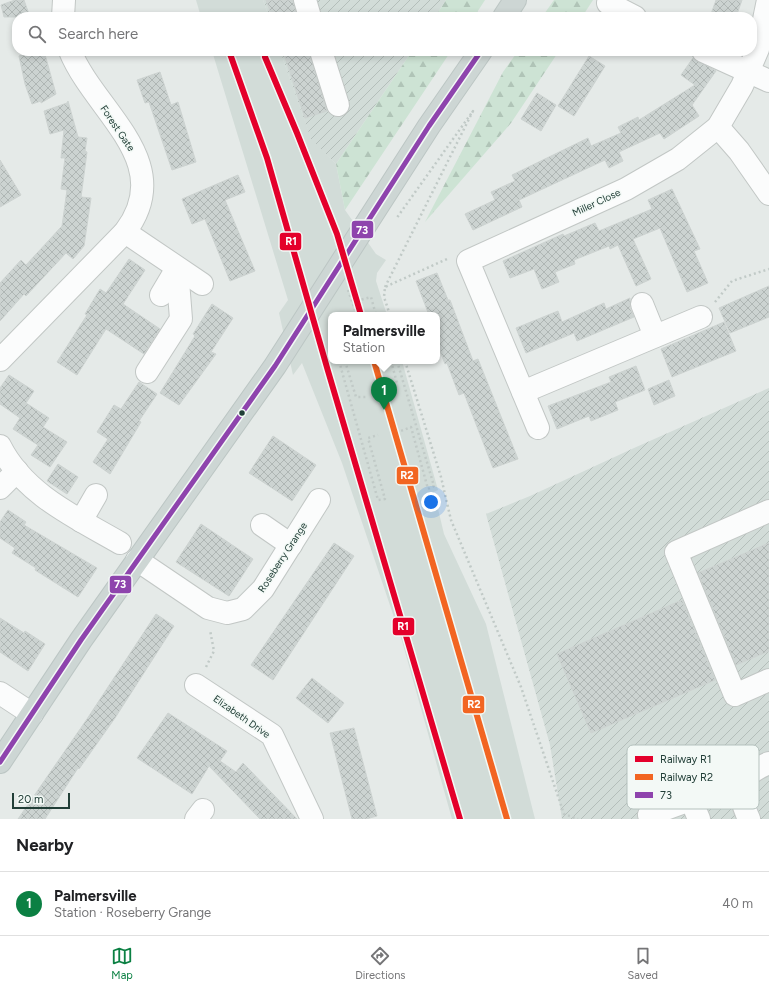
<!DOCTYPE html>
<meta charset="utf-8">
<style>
:root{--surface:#fff;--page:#f2f2f2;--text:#202124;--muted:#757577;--line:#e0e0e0;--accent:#0b8043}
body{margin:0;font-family:Figtree,sans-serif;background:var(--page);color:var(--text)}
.scale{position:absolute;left:12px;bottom:10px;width:58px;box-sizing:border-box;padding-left:4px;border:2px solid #213e37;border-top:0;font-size:11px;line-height:14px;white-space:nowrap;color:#213e37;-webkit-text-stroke:3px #f3f9f6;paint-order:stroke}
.you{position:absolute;left:431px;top:502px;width:14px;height:14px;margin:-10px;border:3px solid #fff;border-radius:50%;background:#1a73e8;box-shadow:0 0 0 6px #1a73e833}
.badge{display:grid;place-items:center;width:26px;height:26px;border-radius:50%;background:var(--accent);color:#fff;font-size:13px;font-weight:700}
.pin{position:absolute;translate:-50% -33px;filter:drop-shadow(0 1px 2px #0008)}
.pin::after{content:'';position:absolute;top:21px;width:14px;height:12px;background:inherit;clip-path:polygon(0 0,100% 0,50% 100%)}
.popup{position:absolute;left:328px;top:312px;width:112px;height:52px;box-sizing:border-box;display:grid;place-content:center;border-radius:8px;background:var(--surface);filter:drop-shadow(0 1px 3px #0005);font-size:13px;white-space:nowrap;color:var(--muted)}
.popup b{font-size:15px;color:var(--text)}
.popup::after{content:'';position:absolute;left:50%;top:100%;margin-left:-8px;border:8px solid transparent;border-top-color:var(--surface)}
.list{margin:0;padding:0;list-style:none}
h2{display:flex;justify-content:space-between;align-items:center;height:52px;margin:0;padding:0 16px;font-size:17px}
h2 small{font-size:13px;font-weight:400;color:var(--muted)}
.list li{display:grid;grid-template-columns:26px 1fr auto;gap:12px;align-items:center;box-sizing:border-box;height:64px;padding:0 16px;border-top:1px solid var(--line)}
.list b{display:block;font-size:15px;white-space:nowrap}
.list p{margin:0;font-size:13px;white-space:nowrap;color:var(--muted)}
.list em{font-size:13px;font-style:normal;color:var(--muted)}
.icon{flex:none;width:22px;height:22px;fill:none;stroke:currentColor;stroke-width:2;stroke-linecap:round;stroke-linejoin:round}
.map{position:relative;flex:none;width:769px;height:819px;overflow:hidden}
.search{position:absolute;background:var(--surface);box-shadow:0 2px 6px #0003;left:12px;right:12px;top:12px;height:44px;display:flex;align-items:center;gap:10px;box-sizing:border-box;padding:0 14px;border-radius:16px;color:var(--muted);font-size:15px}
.sheet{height:116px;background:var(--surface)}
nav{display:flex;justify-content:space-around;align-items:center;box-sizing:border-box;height:56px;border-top:1px solid var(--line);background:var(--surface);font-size:11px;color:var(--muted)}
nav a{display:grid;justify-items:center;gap:2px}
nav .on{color:var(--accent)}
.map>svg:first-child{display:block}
</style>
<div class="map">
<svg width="769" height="819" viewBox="0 0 769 819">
<defs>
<pattern id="industrial-furrows" width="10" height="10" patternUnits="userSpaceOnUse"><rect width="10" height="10" fill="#d2dcd8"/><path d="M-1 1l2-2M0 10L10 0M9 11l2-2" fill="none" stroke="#b4beba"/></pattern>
<pattern id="forest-firs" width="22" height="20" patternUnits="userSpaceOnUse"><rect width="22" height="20" fill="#cde3d4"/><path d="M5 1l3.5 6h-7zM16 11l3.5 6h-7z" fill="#b0c4b7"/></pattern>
<pattern id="building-cross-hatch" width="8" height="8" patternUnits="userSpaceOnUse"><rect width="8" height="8" fill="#ccd3d1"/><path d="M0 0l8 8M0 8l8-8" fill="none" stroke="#afb6b4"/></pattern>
</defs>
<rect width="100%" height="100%" fill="#e5eae8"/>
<g fill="#d2dcd8">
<polygon points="196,0 263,0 269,17 201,17"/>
<polygon points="212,51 280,51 311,138 336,164 345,210 376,254 386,260 377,273 376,281 387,315 331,315 331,361 402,361 438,490 434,492 444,534 486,624 535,819 452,819 402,641 342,463 302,363 293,375 279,313 288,300"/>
</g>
<g fill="url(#industrial-furrows)">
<polygon points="263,0 446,0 435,17 269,17"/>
<polygon points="280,51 412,51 336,164 311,139"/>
<polygon points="769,388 769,819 562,819 550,745 486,514 530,496 634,448"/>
</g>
<g fill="url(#forest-firs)">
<polygon points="446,0 485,0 474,17 435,17"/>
<polygon points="554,0 593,0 582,17 542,17"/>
<polygon points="412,51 451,51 345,210 336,164"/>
<polygon points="518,51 559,51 511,123 425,222 503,72"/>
</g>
<g fill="url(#building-cross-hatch)" stroke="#cdd3d1">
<polygon points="15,0 24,0 30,17 4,17 1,5"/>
<polygon points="266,0 293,0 297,17 272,17"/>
<polygon points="716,0 742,0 736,17 710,17"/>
<polygon points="39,51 44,51 56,94 41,103 41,101 32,104 25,84 19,56"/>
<polygon points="283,51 309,51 327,111 305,118"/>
<polygon points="589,56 605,66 574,116 558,106"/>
<polygon points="693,58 716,71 692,105 699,116 664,139 660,133 619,152 623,161 609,168 605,160 519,200 522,207 473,230 465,214 495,200 491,192 515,181 512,175 588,138 591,146 621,133 618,127 638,117 639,120 695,85 681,75"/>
<polygon points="160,72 171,105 178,102 196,162 172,170 149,102 145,103 137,80"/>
<polygon points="537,93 556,105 541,131 521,119"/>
<polygon points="68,101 78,137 87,138 85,151 87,152 81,197 91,198 84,246 73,259 66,253 26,296 24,294 0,321 0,283 21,260 26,265 62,226 67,190 61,189 65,158 61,158 64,130 50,134 44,111 67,103"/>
<polygon points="0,160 21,195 0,207"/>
<polygon points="238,175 245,192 225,200 255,271 230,281 205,219 192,224 182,199"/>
<polygon points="672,189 700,249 694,251 708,283 687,292 660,228 633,239 651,279 636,286 618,245 610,249 609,246 574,260 575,264 555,272 559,282 542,289 534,269 510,278 503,261 563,234 564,236 595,223 599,231 652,209 648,200"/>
<polygon points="129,259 145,270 123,304 160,329 144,354 106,329 77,375 57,362 87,315 85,314 100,289 106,293"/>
<polygon points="437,273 448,300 450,300 473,361 478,359 518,459 493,468 464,393 459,395 447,363 445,364 437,343 437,315 429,315 416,281"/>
<polygon points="769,286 769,317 730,333 719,308"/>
<polygon points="630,298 630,308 634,317 577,341 574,333 526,353 516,328 558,311 562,322 604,303 606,309"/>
<polygon points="212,304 233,318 211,352 216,354 179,405 160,393 195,336 193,334"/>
<polygon points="724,322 736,351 672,377 661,349"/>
<polygon points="636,366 645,390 615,402 618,410 591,421 589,416 557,429 548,406 611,382 609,377"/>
<polygon points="9,375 34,391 26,403 49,418 43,427 67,442 50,467 31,455 38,445 13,429 20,418 0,404 0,388"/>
<polygon points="669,380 675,396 654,405 648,389"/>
<polygon points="139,382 157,394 139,421 141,422 110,474 93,462 108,439 97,432 114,405 121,409"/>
<polygon points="273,436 316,465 292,501 249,473"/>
<polygon points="58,464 78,477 67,494 47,481"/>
<polygon points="8,510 26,522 24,525 97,568 78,597 35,570 36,568 12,553 15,548 0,538 0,522"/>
<polygon points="201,524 253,559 229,596 176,562"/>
<polygon points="334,543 354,556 273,680 251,665"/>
<polygon points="769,543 769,651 736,665 698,573"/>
<polygon points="682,600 715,680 591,733 557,654"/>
<polygon points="156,614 174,626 115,718 79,769 78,768 45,819 18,819 87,719"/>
<polygon points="0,618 24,633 25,631 45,644 28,671 0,652"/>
<polygon points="312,678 344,703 328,723 296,698"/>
<polygon points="168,713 227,751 220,761 236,772 243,763 297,819 260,819 209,766 192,794 137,758"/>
<polygon points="354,728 377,816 366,819 352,819 330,733"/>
</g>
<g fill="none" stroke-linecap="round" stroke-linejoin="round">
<g stroke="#c2c7c5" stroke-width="24">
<g id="minor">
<polyline points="305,0 310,17"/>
<polyline points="608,3 635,17"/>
<polyline points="63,17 64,0"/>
<polyline points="321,51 338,105"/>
<polyline points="703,51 769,81"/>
<polyline points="718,127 739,151 769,194"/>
<polyline points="125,232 202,284"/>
<polyline points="161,295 177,268"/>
<polyline points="642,304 655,336"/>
<path d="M0 360 125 232C178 162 95 112 70 51"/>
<polyline points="147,372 181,319 177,268"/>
<polyline points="523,392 701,317"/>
<polyline points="538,428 468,261 626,189 678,159 718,127 742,86 758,49 768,0"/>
<path d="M0 446C24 494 75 517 120 543"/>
<polyline points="0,488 17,471"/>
<polyline points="769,511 676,552 735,695 769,680"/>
<polyline points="81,521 96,495"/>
<polyline points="262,525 291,545"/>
<polyline points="137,560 208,608 227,613 243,609 263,589 319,500"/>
<polyline points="196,685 272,735 312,819"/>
<polyline points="0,693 32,714"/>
<polyline points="691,800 699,819"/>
<polyline points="649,815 742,781"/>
<polyline points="196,819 203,810"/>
<path d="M749 819C735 789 738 776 769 763"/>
</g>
</g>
<g stroke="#bcc6c4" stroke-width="24">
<g id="major">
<polyline points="504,17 515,0"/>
<polyline points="0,762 81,640 275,366 429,126 481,51"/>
</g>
</g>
<g stroke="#c1cac7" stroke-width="2.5" stroke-dasharray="2 3" stroke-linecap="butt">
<polyline points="385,287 473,111 396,219"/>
<polyline points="348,290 355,310"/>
<polyline points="352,302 371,297 376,315"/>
<polyline points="715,302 732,281 769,269"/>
<polyline points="390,315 384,297 385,287 447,259"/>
<polyline points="339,361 378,500 385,499 368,438 378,435"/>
<polyline points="345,361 356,397 367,397"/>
<polyline points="397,361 434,486 428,489 411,427 401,431"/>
<polyline points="405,361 441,477 451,520 521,687 564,814 578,819"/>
<polyline points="388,386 397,383 391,361"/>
<polyline points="206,667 214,651 210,630"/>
</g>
<use href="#minor" stroke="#fbfcfc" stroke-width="22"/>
<use href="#major" stroke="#cdd6d4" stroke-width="22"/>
<g stroke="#f3f9f6" stroke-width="8">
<polyline id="bus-1" points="0,762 81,640 275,366 429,126 481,51"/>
</g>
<use href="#bus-1" stroke="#8e44ad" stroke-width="5"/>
<g stroke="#f3f9f6" stroke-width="9">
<g id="rail-1">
<polyline points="229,51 267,158 328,371 460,819"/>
<polyline points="265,57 297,133 337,234 361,315"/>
</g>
</g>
<g stroke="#f3f9f6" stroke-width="9">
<polyline id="rail-2" points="374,361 507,819"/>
</g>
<use href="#rail-1" stroke="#e4002b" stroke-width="6"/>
<use href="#rail-2" stroke="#f26522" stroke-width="6"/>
</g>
<circle fill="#213e37" stroke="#f3f9f6" stroke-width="1.5" cx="242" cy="413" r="3.5"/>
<g text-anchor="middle" stroke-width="3" stroke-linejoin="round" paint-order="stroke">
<g font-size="10" fill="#213e37" stroke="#f3f9f6">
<text transform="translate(118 128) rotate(56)" y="4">Forest Gate</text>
<text transform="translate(596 202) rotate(-25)" y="4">Miller Close</text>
<text transform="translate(282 557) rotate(-57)" y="4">Roseberry Grange</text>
<text transform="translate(242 716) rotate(35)" y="4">Elizabeth Drive</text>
</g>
</g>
<rect x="627" y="745" width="132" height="64" rx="6" fill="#f3f9f6" stroke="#b4c1bd" stroke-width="1"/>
<rect x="635" y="756" width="18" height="6" fill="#e4002b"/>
<rect x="635" y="774" width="18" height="6" fill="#f26522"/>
<rect x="635" y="792" width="18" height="6" fill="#8e44ad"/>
<g font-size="11" fill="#213e37">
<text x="660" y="763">Railway R1</text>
<text x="660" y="781">Railway R2</text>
<text x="660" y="799">73</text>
</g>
<g stroke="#f3f9f6" stroke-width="1.5">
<rect x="351" y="220" width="23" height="19" rx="4" fill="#8e44ad"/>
<rect x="279" y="232" width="23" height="19" rx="4" fill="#e4002b"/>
<rect x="396" y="466" width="23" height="19" rx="4" fill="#f26522"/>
<rect x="109" y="575" width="23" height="19" rx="4" fill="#8e44ad"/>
<rect x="392" y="617" width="23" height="19" rx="4" fill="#e4002b"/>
<rect x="462" y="695" width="23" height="19" rx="4" fill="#f26522"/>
</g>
<g font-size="11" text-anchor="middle" font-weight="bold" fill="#fff">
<text x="362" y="234">73</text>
<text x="291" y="245">R1</text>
<text x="407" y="479">R2</text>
<text x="120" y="588">73</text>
<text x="403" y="630">R1</text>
<text x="474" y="708">R2</text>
</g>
</svg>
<div class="scale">20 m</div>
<div class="you"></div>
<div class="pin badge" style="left:384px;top:410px">1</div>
<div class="popup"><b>Palmersville</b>Station</div>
<div class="search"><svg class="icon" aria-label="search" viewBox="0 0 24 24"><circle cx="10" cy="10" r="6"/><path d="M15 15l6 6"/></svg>Search here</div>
</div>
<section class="sheet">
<h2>Nearby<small></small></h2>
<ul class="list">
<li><span class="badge">1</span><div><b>Palmersville</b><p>Station · Roseberry Grange</p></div><em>40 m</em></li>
</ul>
</section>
<nav>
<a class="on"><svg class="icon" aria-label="map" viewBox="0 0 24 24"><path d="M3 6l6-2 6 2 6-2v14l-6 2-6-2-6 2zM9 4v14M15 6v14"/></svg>Map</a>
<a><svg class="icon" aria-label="directions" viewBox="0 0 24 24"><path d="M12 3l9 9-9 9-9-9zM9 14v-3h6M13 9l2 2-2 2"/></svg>Directions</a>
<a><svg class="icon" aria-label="saved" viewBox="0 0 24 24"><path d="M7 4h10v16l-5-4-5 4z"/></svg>Saved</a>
</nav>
